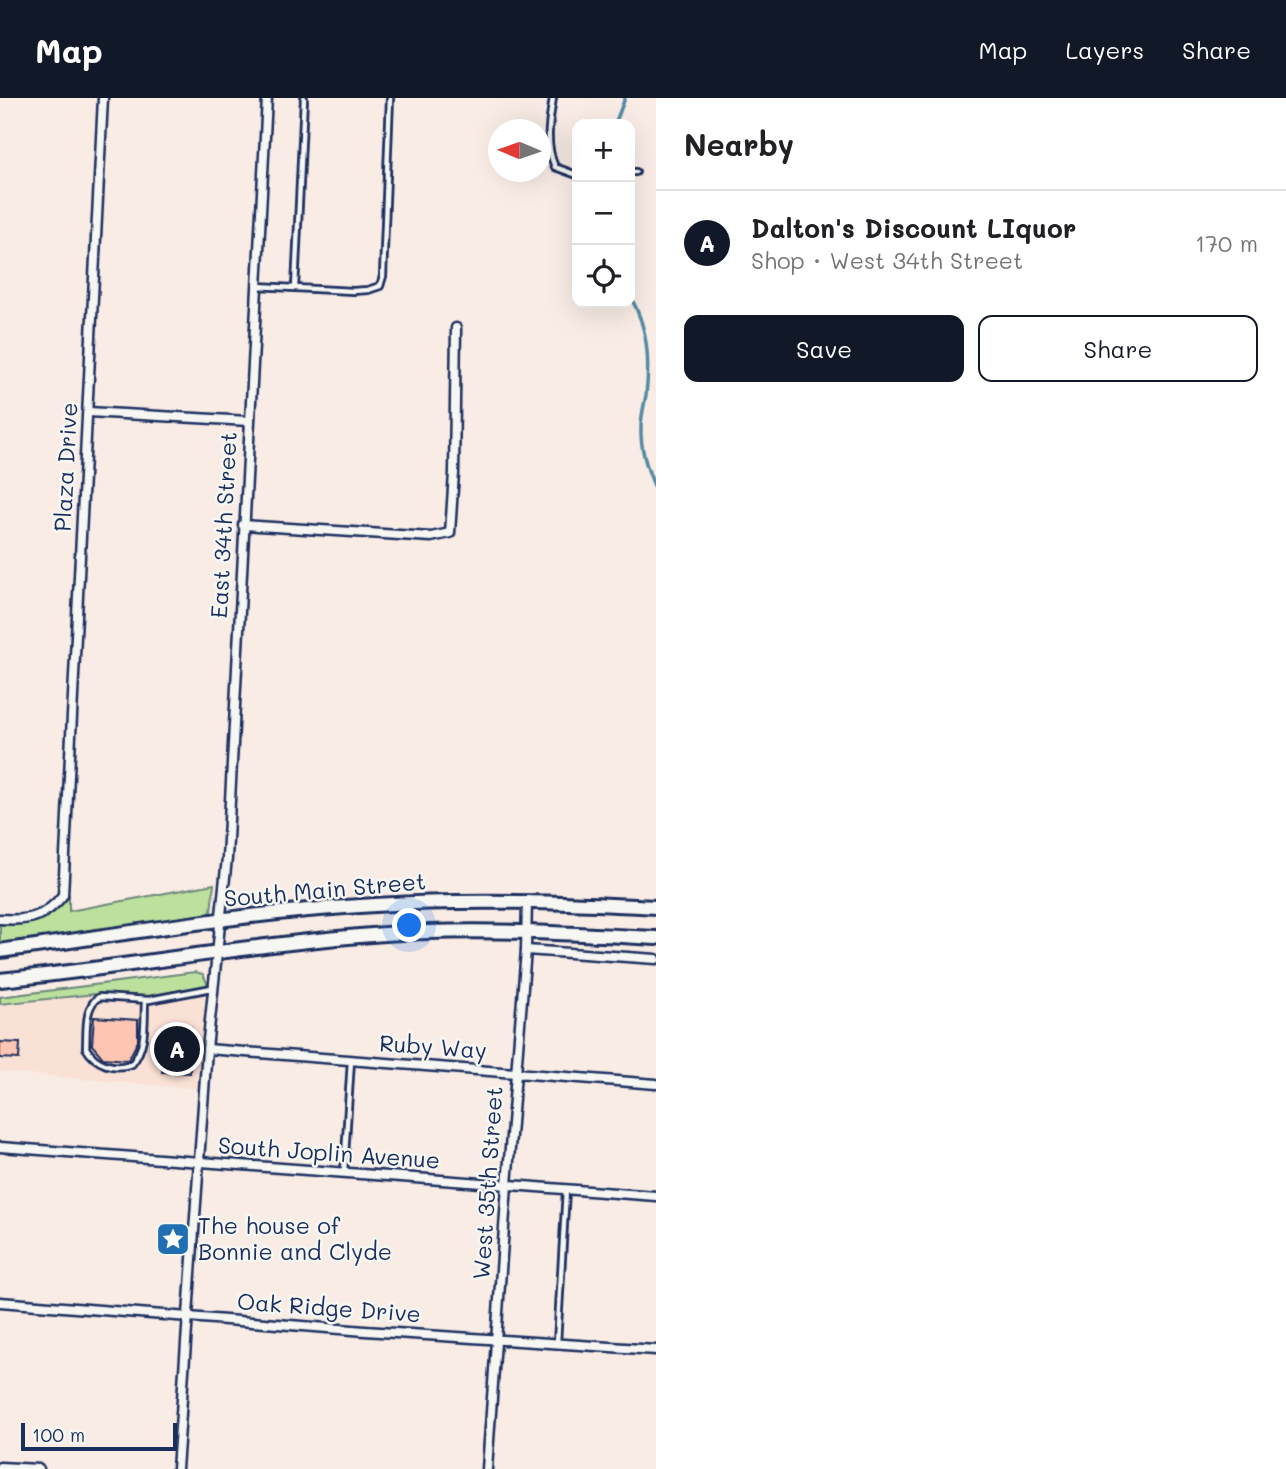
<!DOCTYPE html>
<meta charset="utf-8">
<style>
:root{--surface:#fff;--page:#f6f6f6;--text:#202124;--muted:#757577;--line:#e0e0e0;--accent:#111827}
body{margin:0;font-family:Mali,sans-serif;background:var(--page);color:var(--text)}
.controls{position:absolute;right:21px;top:21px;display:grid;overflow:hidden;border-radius:14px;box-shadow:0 7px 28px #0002}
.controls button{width:63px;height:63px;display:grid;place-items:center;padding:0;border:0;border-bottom:2px solid var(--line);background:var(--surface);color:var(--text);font:35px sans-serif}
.compass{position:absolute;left:488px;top:21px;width:63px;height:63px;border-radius:50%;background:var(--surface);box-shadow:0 7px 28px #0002;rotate:272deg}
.scale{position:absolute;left:21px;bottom:18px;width:156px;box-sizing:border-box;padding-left:7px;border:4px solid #1b2f5e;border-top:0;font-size:19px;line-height:24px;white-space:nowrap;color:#1b2f5e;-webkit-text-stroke:5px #f6f6f2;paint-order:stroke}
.you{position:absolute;left:410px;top:828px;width:24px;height:24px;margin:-18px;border:5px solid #fff;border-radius:50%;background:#1a73e8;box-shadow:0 0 0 10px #1a73e833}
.badge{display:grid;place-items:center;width:46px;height:46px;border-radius:50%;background:var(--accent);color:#fff;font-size:23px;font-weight:700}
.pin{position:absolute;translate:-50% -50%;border:4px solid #fff;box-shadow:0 2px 7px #0006}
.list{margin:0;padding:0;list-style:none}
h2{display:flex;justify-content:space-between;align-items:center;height:91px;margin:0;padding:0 28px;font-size:30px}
h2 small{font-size:23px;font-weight:400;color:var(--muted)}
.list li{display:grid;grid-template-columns:46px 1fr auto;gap:21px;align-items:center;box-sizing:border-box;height:105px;padding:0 28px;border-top:2px solid var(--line)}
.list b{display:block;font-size:26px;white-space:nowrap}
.list p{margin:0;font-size:23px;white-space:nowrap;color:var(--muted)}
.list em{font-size:23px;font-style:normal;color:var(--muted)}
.actions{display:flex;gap:14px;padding:21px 28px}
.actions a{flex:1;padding:16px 0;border:2px solid var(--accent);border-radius:14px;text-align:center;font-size:24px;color:var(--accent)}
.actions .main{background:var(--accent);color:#fff}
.icon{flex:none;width:38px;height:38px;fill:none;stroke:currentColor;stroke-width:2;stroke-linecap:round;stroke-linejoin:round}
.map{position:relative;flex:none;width:656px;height:1371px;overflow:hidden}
header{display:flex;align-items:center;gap:42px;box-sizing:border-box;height:98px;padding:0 35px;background:var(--accent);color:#fff}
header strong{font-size:33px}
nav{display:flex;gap:38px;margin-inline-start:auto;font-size:24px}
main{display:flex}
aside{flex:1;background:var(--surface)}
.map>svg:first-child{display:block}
</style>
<header>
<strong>Map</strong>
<nav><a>Map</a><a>Layers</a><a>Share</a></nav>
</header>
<main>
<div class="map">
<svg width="656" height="1371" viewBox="0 0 656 1371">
<rect width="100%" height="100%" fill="#f8ece5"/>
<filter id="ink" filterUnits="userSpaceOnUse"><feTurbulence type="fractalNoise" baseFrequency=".0143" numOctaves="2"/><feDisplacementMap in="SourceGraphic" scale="14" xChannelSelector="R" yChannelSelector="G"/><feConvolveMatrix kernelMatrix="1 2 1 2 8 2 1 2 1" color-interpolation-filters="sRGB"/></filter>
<g filter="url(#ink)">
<polygon fill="#fae1d6" points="208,887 199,991 0,974 0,906 95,896 146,899"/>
<g fill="#bce19c" stroke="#6c887d" stroke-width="2">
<path d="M214 786 211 813 206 820 0 849V826C32 828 50 824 69 798V813Z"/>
<polygon points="195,874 203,876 208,887 146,899 95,896 0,906 0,899"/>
</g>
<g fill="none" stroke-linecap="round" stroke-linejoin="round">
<g stroke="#528aa4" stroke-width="3.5">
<polyline points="615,26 625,0"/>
<path d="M630 198C648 229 650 262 646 297 644 308 641 319 641 329 640 351 647 372 656 392"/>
</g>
</g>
<g fill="#fec6b2" stroke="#1b2f5e" stroke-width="2">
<polygon points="94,919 138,922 138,943 128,962 103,960 92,947"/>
<polygon points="166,928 191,929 190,975 162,974"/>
<polygon points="0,944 20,945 19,961 0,960"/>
</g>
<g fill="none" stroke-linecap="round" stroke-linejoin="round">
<g stroke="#1b2f5e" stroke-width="10">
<g id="lane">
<path d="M553 0C549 25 545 46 555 69L577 77"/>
<polyline points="630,74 636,74"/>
<polyline points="256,188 353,193 368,192 380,188 383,178 390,0"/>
<polyline points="295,190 304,0"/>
<path d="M145 902C144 925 147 947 132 966 114 972 96 967 86 950 87 934 84 908 99 899L149 902 212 890"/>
<polyline points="344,1074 351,962"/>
<polyline points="557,1245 566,1092"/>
</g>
</g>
<g stroke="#1b2f5e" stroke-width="13">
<g id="street">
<polyline points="88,314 249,323"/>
<polyline points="243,427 431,439 450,435 454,375 456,230"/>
<path d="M0 821C28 823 45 820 63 797L103 0"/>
<polyline points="526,852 656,861"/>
<polyline points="207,951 656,986"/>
<polyline points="0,1049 656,1098"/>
<polyline points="0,1204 365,1233 656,1252"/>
<polyline points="0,1369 39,1371"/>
<polyline points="177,1371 207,951 227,760 267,0"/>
<polyline points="487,1371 507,1087 526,852 527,802"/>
</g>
</g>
<g stroke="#1b2f5e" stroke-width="18">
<g id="primary">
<path d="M0 853C124 836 249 814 375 807 470 801 561 804 656 809"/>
<path d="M0 882C129 869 256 845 385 836 476 830 566 835 656 840"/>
</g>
</g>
<use href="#lane" stroke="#f6f6f2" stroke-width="4.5"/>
<use href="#street" stroke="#f6f6f2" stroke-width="8"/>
<use href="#primary" stroke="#f6f6f2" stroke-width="12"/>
</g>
</g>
<defs>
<g id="sight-square" transform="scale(1.75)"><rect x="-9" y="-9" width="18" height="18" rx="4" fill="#1f6fb2" stroke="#f6f6f2"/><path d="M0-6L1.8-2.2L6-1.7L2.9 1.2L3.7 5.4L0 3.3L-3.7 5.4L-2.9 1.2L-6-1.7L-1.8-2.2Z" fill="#fff"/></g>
</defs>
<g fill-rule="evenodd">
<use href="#sight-square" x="173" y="1141"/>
</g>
<g text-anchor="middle" stroke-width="5" stroke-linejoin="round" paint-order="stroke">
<g font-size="23" fill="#1b2f5e" stroke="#f6f6f2">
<text transform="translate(66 369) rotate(-87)" y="8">Plaza Drive</text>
<text transform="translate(224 427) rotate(-87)" y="8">East 34th Street</text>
<text transform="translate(325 792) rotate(-5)" y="8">South Main Street</text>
<text transform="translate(433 949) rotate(4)" y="8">Ruby Way</text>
<text transform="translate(329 1055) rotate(4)" y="8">South Joplin Avenue</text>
<text transform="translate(488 1085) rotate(-86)" y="8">West 35th Street</text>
<text transform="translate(329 1210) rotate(4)" y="8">Oak Ridge Drive</text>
</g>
<g font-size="23" fill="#1b2f5e" stroke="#f6f6f2" text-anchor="start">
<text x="198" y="1136">The house of<tspan x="198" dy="26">Bonnie and Clyde</tspan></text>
</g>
</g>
</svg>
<div class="controls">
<button>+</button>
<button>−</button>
<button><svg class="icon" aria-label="locate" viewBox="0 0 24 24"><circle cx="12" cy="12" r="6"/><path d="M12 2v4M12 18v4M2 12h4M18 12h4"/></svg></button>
</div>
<svg class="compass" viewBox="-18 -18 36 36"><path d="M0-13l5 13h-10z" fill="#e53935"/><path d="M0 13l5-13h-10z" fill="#757577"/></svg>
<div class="scale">100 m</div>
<div class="you"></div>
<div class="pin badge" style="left:177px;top:951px">A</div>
</div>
<aside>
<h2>Nearby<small></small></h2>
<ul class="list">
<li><span class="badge">A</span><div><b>Dalton's Discount LIquor</b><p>Shop · West 34th Street</p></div><em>170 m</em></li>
</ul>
<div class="actions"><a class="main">Save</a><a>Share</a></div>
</aside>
</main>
